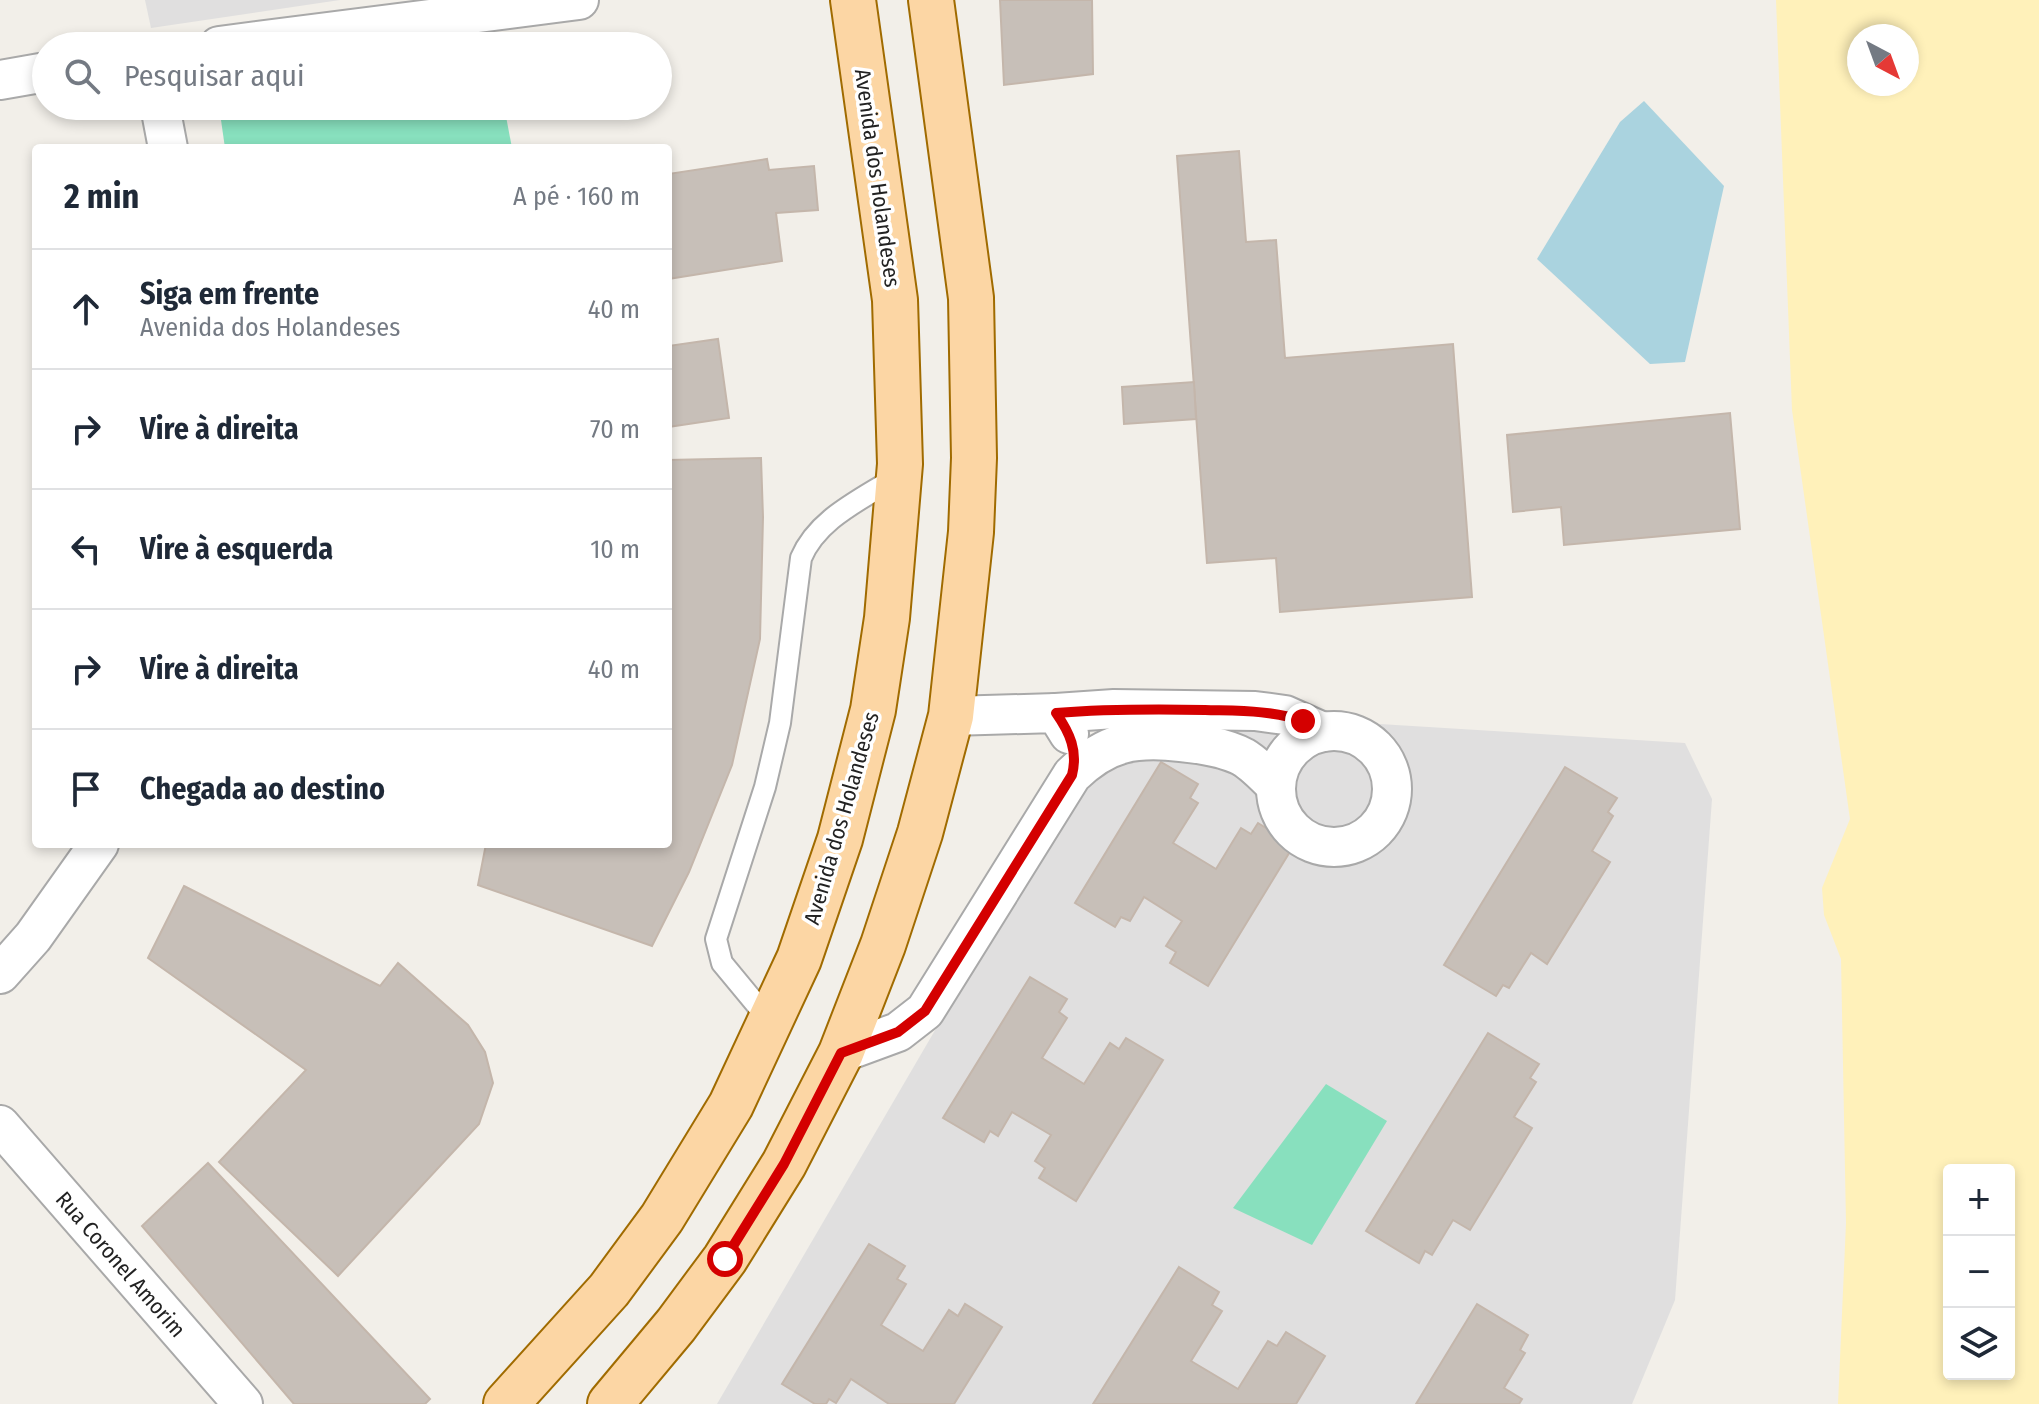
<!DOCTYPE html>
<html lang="pt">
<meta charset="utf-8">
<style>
:root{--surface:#fff;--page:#f2f2f3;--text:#1f2937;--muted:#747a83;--line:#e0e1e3}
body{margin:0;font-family:"Fira Sans Condensed",sans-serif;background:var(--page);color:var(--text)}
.controls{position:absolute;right:24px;bottom:24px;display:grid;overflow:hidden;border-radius:8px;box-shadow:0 4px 12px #0003}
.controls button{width:72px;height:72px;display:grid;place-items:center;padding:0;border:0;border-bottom:2px solid var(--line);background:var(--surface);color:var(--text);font:40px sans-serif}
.compass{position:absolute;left:1847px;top:24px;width:72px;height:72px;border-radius:50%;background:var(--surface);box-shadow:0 4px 12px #0003;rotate:139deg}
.stop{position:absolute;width:24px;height:24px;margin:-18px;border:6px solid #d40000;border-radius:50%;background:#fff}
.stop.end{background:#d40000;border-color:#fff;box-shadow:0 2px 8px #0008}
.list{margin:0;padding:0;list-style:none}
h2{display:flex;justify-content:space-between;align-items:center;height:104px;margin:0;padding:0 32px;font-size:34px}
h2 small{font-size:26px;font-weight:400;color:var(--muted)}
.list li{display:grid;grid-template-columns:52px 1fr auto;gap:24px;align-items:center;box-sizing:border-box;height:120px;padding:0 32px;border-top:2px solid var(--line)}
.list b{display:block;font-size:30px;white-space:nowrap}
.list p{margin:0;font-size:26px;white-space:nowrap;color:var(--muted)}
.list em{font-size:26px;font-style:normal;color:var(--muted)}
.icon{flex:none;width:44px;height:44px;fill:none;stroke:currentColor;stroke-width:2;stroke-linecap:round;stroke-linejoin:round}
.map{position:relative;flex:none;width:2039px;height:1404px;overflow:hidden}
.search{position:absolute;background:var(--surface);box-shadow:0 4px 12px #0003;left:32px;top:32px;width:640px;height:88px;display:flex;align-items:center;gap:20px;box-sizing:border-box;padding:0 28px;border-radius:44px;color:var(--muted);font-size:30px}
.panel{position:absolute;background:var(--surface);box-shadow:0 4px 12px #0003;left:32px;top:144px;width:640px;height:704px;border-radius:8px}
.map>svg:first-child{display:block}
</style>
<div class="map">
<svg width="2039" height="1404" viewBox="0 0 2039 1404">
<rect width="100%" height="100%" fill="#f2efe9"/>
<g fill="#e0dfdf">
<polygon points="145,0 340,0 151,28"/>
<polygon points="1123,708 1685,743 1712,799 1675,1300 1632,1404 717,1404"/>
</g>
<path fill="#fff1ba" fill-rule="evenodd" d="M1776 0H2039V1404H1838L1846 1223 1841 959 1824 915 1822 888 1850 819 1792 410ZM1859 36H1907V84H1859ZM1949 1170H2009V1374H1949Z"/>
<g fill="#88e0be">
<polygon points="219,106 504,106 512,148 225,148"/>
<polygon points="1326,1084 1387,1121 1312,1245 1233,1208"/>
</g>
<polygon fill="#aad3df" points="1644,101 1724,186 1685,362 1650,364 1537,259 1620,122"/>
<g fill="#c7bfb8" stroke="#c4b6ab" stroke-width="2">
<polygon points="1000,0 1092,0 1093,74 1004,85"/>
<polygon points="1239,151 1246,242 1276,240 1285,358 1453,344 1472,597 1280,612 1276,558 1207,563 1177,156"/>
<polygon points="767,159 769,170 814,166 818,210 776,213 782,261 668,279 668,174"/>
<polygon points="718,339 729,418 668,427 668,346"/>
<polygon points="1194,382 1196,419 1124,424 1122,387"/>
<polygon points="1730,413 1740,529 1564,545 1561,507 1513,512 1507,435"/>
<polygon points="761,458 763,517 760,639 732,765 689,872 652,946 478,885 486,844 668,844 668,460"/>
<polygon points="1161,762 1198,784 1190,798 1198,803 1173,843 1216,869 1241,828 1251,834 1258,823 1294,845 1208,986 1170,963 1176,952 1166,946 1182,921 1144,897 1130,921 1121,917 1115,927 1075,903"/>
<polygon points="1565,767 1617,798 1608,812 1613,816 1592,851 1610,862 1547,964 1531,953 1509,988 1503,985 1496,996 1444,965"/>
<polygon points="184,886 380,986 398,963 468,1025 485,1052 493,1083 479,1124 338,1276 219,1162 306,1070 148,958"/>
<polygon points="1030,977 1067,999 1059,1012 1067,1018 1042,1058 1084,1084 1110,1043 1119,1049 1126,1038 1163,1060 1076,1201 1039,1178 1045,1168 1035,1161 1051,1135 1012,1112 998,1136 990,1131 984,1142 943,1118"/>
<polygon points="1488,1033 1539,1064 1530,1078 1536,1082 1514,1117 1532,1128 1470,1230 1453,1220 1432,1255 1425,1251 1419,1263 1366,1231"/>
<polygon points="208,1163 430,1399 425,1404 294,1404 142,1226"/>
<polygon points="869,1244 905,1266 897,1279 906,1284 881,1325 923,1351 949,1310 958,1316 965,1304 1002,1327 954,1404 889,1404 851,1379 836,1403 829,1399 826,1404 815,1404 782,1384"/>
<polygon points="1179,1267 1219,1292 1212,1305 1222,1311 1191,1361 1238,1389 1268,1341 1277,1346 1286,1332 1325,1356 1296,1404 1093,1404"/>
<polygon points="1477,1304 1528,1335 1520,1350 1525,1353 1504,1388 1522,1399 1519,1404 1416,1404"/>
</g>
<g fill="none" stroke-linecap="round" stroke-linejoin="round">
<g stroke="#a9a9a9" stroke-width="24">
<path id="lane" d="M770 1021 722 963 716 939 765 787 780 723 801 558C818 518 861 500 896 477"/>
</g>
<g stroke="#a9a9a9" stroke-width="42">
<g id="street">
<polyline points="219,46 579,0"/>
<polyline points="0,80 46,72"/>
<polyline points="160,106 168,148"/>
<polyline points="1056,713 1114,709 1255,711 1285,715 1323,732"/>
<polyline points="951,716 1056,713 1069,734"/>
<circle cx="1334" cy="789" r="58"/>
<polyline points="0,974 33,937 99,844"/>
<path d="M841 1053 898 1032 925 1011 1072 775C1107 741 1135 737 1181 742 1202 744 1224 747 1243 757 1255 764 1266 776 1276 786"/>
<polyline points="0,1125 243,1404"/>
</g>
</g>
<g stroke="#a06b00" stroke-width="48">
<g id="primary">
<polyline points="506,1404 609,1290 662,1218 731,1105 799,959 840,839 873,710 887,618 900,464 895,300 853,0"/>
<polyline points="610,1404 676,1325 725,1259 784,1164 841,1053 883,945 920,833 951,716 971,532 974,458 971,298 931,0"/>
</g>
</g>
<use href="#lane" stroke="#fff" stroke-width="20"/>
<use href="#street" stroke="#fff" stroke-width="38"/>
<use href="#primary" stroke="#fcd6a4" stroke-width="44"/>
</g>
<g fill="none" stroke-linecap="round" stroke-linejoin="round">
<path stroke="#d40000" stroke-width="10" d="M725 1259 784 1164 841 1053 898 1032 925 1011 1072 775C1078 751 1070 733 1056 713 1106 709 1154 709 1205 710 1238 711 1271 710 1303 721"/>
</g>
<g text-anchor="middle" stroke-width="7" stroke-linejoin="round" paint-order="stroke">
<g font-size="22" fill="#222" stroke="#fff">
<text transform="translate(878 178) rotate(82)" y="8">Avenida dos Holandeses</text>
<text transform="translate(841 818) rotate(-74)" y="8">Avenida dos Holandeses</text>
<text transform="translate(121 1264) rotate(49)" y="8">Rua Coronel Amorim</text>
</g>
</g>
</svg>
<div class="controls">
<button>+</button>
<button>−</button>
<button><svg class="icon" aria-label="layers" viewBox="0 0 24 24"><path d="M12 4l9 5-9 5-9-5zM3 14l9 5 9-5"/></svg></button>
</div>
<svg class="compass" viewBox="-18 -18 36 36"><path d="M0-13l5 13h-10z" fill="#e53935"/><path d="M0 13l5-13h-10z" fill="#747a83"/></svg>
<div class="stop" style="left:725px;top:1259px"></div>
<div class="stop end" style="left:1303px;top:721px"></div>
<div class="search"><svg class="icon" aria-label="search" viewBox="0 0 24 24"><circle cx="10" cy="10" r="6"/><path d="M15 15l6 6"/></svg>Pesquisar aqui</div>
<section class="panel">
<h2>2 min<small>A pé · 160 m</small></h2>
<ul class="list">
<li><svg class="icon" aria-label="ahead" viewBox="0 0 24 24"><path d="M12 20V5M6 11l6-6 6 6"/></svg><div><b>Siga em frente</b><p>Avenida dos Holandeses</p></div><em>40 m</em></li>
<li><svg class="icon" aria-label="right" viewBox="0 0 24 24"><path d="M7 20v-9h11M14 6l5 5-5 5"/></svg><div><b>Vire à direita</b></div><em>70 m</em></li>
<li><svg class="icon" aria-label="left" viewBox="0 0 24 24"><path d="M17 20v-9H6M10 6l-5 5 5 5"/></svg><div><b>Vire à esquerda</b></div><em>10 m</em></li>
<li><svg class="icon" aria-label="right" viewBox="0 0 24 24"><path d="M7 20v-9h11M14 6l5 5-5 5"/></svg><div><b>Vire à direita</b></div><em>40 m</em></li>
<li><svg class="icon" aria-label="arrive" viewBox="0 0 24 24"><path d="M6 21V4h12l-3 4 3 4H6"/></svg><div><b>Chegada ao destino</b></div></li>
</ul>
</section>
</div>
